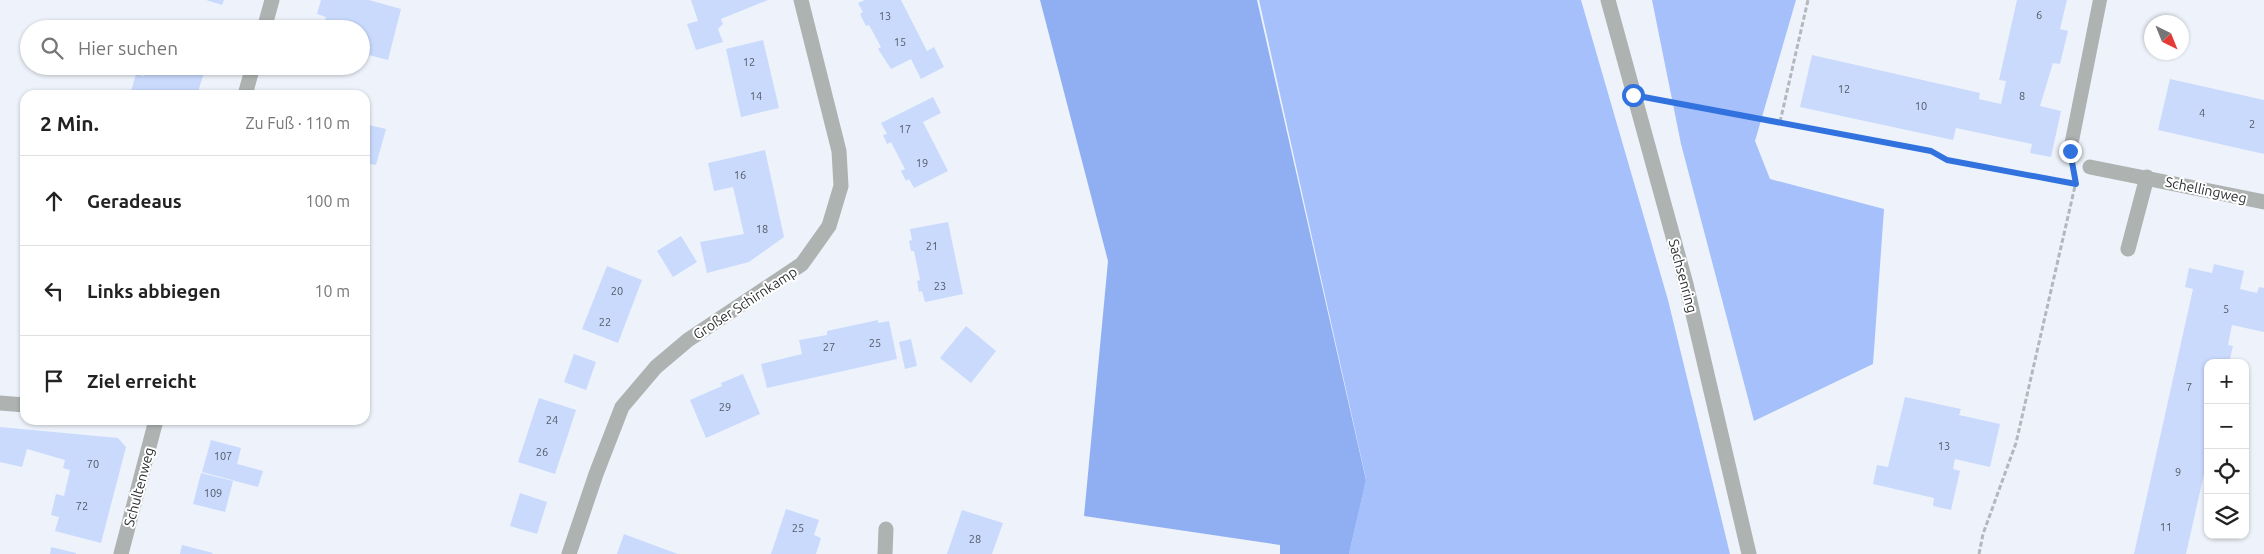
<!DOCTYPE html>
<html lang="de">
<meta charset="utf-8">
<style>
:root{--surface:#fff;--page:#f6f6f6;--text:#222;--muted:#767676;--line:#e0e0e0}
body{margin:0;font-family:Ubuntu,sans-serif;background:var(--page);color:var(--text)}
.controls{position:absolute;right:15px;bottom:15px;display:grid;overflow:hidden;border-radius:10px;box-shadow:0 1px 4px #0004}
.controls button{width:45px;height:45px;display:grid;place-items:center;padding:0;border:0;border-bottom:1px solid var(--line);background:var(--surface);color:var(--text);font:25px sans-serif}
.compass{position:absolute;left:2144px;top:15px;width:45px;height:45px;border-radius:50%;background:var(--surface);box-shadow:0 1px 4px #0004;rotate:137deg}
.stop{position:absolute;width:15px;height:15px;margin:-11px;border:4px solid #3172df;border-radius:50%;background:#fff}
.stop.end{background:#3172df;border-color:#fff;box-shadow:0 1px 5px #0008}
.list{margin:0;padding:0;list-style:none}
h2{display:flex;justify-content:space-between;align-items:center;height:65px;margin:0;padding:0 20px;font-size:21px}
h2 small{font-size:16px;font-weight:400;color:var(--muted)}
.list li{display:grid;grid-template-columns:32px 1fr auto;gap:15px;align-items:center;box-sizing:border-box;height:90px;padding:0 20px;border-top:1px solid var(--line)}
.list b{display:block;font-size:19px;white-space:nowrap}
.list em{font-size:16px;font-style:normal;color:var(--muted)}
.icon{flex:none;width:28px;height:28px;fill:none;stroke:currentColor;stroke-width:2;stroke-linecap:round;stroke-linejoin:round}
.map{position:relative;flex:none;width:2264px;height:554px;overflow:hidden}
.search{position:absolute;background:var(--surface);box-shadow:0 1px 4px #0004;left:20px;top:20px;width:350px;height:55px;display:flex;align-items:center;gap:12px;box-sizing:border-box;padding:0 18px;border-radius:28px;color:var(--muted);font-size:19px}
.panel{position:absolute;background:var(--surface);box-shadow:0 1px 4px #0004;left:20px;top:90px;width:350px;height:335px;border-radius:15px}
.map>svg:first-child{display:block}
</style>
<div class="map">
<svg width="2264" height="554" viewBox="0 0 2264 554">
<rect width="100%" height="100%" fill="#eef3fb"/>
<g fill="#a5c0fa">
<polygon points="1259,0 1581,0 1668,300 1730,554 1349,554 1366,479"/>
<polygon points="1652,0 1796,0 1755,141 1770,179 1884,209 1873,364 1754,421 1681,144"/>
</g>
<polygon fill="#90aff2" points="1040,0 1257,0 1366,480 1349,554 1280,554 1280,545 1084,516 1108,261"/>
<g fill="#c9dafd">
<polygon points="206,0 224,0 222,5"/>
<polygon points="321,0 369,0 401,9 388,60 361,53 361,29 323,29 326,17 317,14"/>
<polygon points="691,0 768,0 721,19 723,24 718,29 723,42 696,50 687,24 698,21"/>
<polygon points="865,0 901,0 927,51 934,47 944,67 921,79 911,59 891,69 878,49 881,47 869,25 866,26 860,14 863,12 858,3"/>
<polygon points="2017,0 2067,0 2060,29 2068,31 2060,64 2053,63 2040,106 2061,111 2051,157 2030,153 2032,144 1956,128 1953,140 1800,107 1812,55 1980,93 1979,99 2001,104 2006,81 1999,80"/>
<polygon points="763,40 779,108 741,117 726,49"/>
<polygon points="146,66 172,69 173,66 206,66 197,95 130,95 136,74 144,76"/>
<polygon points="2170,79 2264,100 2264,154 2158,130"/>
<polygon points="933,97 941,113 923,122 948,171 914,188 909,179 906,181 901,171 905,169 891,142 887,144 883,135 887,134 881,123"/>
<polygon points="365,124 386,129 376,165 365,163"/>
<polygon points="765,150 784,237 749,262 707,273 700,242 744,234 733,187 714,191 708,163"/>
<polygon points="948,222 963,294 925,302 922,291 919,292 917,281 920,280 914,251 911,251 909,241 912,240 910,229"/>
<polygon points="681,236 697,262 673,277 657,251"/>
<polygon points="2214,264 2244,271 2240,289 2257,293 2259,287 2264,288 2264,332 2232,325 2228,345 2233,346 2229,363 2208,363 2208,456 2186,554 2134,554 2193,289 2185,287 2189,268 2212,273"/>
<polygon points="607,266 642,280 618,343 582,329"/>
<polygon points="878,320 878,323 889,321 897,359 767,388 761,364 802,354 799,340 827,335 827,331"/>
<polygon points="966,326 996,351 971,383 940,358"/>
<polygon points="911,339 917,366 905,369 899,342"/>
<polygon points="574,354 596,362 586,390 564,382"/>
<polygon points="743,374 760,414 706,438 690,400 722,386 721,383"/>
<polygon points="1905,397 1961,409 1959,415 2000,424 1990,467 1955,459 1953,469 1960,471 1951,510 1933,506 1934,498 1873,484 1877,465 1888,467"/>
<polygon points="539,398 576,410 555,474 518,462"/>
<polygon points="0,427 118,438 126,447 101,543 55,531 59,517 51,515 56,494 64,496 70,470 63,468 65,460 27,449 22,467 0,462"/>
<polygon points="211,440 241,448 237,464 263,471 258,487 202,472"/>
<polygon points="201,473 233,481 225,512 193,504"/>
<polygon points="520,493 547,502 537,534 510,526"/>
<polygon points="786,509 819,520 814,535 821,538 816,554 771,554"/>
<polygon points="962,510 1003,523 992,554 947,554"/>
<polygon points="624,534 656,546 678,554 617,554"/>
<polygon points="182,545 213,553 212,554 180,554"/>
<polygon points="51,547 76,553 76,554 50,554"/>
</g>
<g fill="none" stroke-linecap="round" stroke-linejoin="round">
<g stroke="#b3b8be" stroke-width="3" stroke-dasharray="5 2.5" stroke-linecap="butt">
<polyline points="1661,100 1931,151 1947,160 2073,183"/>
<polyline points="1780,122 1808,0"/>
<polyline points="1979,554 1983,534 2016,443 2075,186"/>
</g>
<polyline stroke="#aeb2b0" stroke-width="14" points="2070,151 2100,0"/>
<g stroke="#aeb2b0" stroke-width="15">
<polyline points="264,29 272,0"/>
<polyline points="245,95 253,66"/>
<polyline points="2090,167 2264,202"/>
<polyline points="2128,249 2147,177"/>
<polyline points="0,403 25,405"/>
<polyline points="121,554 156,420"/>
<polyline points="569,554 596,474 622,407 656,367 688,340 802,264 829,226 841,186 839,151 801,0"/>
<polyline points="885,554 886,529"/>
</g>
<polyline stroke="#aeb2b0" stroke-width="15" points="1608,0 1686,284 1749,554"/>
</g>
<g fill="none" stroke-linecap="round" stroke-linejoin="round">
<polyline stroke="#3172df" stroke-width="6" points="1633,95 1931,151 1947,160 2076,184 2070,151"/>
</g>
<g text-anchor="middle" stroke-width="4" stroke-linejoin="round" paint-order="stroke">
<g font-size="11" fill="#535964">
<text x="2039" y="19">6</text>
<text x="885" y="20">13</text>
<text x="900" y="46">15</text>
<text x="749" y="66">12</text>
<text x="1844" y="93">12</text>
<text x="756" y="100">14</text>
<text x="2022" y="100">8</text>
<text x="1921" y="110">10</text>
<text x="2202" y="117">4</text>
<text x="2252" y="128">2</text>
<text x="905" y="133">17</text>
<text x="922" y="167">19</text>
<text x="740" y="179">16</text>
<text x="762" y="233">18</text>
<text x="932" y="250">21</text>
<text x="940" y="290">23</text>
<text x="617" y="295">20</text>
<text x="2226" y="313">5</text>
<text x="605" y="326">22</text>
<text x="875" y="347">25</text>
<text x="829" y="351">27</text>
<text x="2189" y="391">7</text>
<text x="725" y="411">29</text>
<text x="552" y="424">24</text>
<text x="1944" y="450">13</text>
<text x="542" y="456">26</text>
<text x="223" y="460">107</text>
<text x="93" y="468">70</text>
<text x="2178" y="476">9</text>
<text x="213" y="497">109</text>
<text x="82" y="510">72</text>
<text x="2166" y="531">11</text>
<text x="798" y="532">25</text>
<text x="975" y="543">28</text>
</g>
<g font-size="14" fill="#2c2e31" stroke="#fff">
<text transform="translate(2206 190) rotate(12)" y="5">Schellingweg</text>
<text transform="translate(1683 276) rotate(75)" y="5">Sachsenring</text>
<text transform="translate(745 303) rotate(-33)" y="5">Großer Schirnkamp</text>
<text transform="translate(139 487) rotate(-75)" y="5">Schultenweg</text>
</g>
</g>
</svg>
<div class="controls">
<button>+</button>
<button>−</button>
<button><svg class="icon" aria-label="locate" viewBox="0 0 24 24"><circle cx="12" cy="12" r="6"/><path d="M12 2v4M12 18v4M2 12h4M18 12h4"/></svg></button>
<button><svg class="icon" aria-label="layers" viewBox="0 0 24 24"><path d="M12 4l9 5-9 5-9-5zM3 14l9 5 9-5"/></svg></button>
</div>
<svg class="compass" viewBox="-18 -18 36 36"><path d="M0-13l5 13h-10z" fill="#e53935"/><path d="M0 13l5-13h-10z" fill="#767676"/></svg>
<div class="stop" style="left:1633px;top:95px"></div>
<div class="stop end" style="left:2070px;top:151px"></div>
<div class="search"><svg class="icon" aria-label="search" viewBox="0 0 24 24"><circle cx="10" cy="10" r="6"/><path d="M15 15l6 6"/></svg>Hier suchen</div>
<section class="panel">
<h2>2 Min.<small>Zu Fuß · 110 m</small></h2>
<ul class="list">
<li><svg class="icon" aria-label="ahead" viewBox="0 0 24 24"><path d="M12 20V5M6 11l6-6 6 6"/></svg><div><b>Geradeaus</b></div><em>100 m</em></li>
<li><svg class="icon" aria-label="left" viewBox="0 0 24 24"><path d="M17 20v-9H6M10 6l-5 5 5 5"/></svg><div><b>Links abbiegen</b></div><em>10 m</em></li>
<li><svg class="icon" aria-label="arrive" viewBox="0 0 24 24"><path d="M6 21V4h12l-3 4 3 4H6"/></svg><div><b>Ziel erreicht</b></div></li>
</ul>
</section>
</div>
